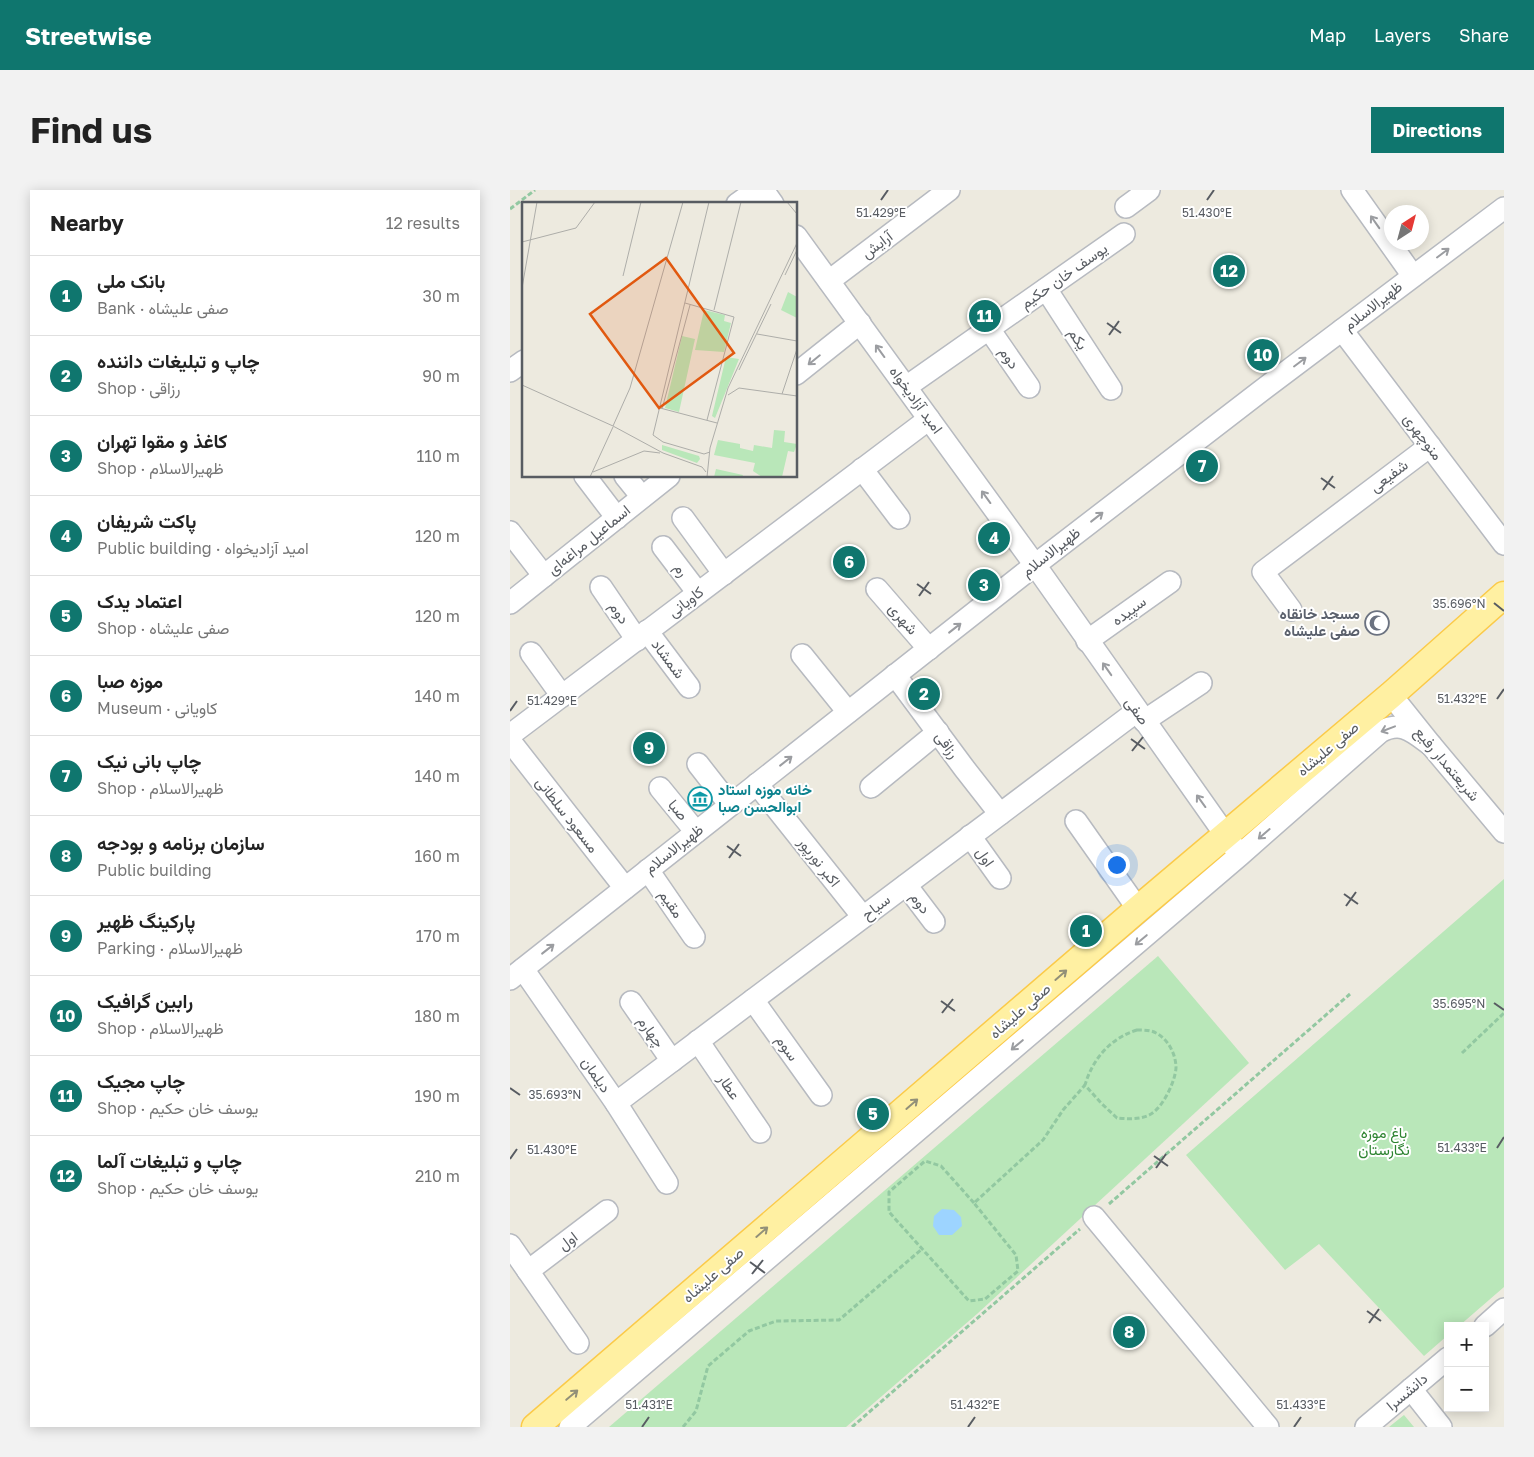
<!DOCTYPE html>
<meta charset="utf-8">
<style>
:root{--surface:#fff;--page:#f2f2f2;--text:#222;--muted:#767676;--line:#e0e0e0;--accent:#0f766e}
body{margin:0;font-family:"Golos Text",Vazirmatn,sans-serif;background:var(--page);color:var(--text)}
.controls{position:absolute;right:15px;bottom:15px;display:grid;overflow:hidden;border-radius:0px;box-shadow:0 2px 12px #0003}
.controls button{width:45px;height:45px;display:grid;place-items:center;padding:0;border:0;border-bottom:1px solid var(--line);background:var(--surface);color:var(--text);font:25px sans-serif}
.compass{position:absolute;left:874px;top:15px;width:45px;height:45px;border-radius:50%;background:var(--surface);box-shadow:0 2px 12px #0003;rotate:36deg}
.you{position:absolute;left:606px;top:674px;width:18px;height:18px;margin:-12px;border:4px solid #fff;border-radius:50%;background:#1a73e8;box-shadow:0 0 0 8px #1a73e833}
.badge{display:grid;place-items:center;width:32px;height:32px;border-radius:50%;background:var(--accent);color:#fff;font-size:16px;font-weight:700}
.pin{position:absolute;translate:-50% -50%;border:2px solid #fff;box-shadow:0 1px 5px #0006}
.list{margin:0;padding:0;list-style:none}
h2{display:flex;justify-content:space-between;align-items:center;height:65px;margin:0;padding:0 20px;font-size:21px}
h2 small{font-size:16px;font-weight:400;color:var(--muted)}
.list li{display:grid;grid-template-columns:32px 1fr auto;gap:15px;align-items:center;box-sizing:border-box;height:80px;padding:0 20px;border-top:1px solid var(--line)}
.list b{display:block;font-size:19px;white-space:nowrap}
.list p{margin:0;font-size:16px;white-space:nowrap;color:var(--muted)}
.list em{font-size:16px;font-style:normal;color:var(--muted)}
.map{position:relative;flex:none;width:994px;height:1237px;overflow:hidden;border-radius:0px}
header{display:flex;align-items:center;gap:30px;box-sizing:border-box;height:70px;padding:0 25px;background:var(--accent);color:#fff}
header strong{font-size:24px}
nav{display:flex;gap:28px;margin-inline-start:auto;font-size:18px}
.intro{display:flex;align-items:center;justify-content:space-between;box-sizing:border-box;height:120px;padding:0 30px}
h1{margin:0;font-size:35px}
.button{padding:12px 22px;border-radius:0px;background:var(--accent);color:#fff;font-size:18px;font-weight:700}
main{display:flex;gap:30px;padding:0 30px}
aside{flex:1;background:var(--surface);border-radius:0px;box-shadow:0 2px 12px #0003}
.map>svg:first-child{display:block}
</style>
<header>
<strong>Streetwise</strong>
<nav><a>Map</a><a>Layers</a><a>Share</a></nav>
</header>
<div class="intro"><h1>Find us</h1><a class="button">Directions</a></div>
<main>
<aside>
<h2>Nearby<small>12 results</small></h2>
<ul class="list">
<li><span class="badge">1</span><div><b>بانک ملی</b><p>Bank · صفی علیشاه</p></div><em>30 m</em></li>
<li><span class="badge">2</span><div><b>چاپ و تبلیغات داننده</b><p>Shop · رزاقی</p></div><em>90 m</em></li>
<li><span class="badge">3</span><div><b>کاغذ و مقوا تهران</b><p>Shop · ظهیرالاسلام</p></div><em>110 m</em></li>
<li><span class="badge">4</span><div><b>پاکت شریفان</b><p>Public building · امید آزادیخواه</p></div><em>120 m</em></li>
<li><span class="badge">5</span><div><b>اعتماد یدک</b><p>Shop · صفی علیشاه</p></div><em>120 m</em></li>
<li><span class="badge">6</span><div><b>موزه صبا</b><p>Museum · کاویانی</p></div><em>140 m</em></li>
<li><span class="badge">7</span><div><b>چاپ بانی‌ نیک</b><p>Shop · ظهیرالاسلام</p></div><em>140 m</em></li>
<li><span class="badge">8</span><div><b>سازمان برنامه و بودجه</b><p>Public building</p></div><em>160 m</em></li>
<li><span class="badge">9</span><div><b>پارکینگ ظهیر</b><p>Parking · ظهیرالاسلام</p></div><em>170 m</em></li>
<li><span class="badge">10</span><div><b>رابین گرافیک</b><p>Shop · ظهیرالاسلام</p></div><em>180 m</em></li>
<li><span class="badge">11</span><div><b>چاپ مجیک</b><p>Shop · یوسف خان حکیم</p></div><em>190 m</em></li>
<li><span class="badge">12</span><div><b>چاپ و تبلیغات آلما</b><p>Shop · یوسف خان حکیم</p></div><em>210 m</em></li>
</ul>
</aside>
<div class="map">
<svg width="994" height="1237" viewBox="0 0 994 1237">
<rect width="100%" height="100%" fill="#edeadf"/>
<g fill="#b9e7b9">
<polygon points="994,689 994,1097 949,1136 938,1136 938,1145 914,1166 809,1054 775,1080 676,965"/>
<polygon points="648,766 739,873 467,1124 336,1237 99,1237"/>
<polygon points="894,1225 904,1237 879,1237"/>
</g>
<polygon fill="#9dd4ff" points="432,1019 444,1020 451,1027 452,1036 442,1045 429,1045 423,1036 424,1026"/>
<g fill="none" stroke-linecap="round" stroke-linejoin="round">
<g stroke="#b7bac0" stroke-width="24">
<g id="minor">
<polyline points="253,0 263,14"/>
<polyline points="842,0 903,86"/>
<polyline points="227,14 247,0"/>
<polyline points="616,17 639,0"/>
<polyline points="286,46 525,375 724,657"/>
<polyline points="319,91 439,0"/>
<polyline points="536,99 601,199"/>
<polyline points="479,139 519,197"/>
<polyline points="832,140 994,354"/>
<polyline points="0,181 14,171"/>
<polyline points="286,184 350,133"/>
<polyline points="396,197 614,44"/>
<polyline points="352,279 389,328"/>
<polyline points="75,286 107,328"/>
<polyline points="115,286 132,307"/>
<polyline points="173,328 214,384"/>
<polyline points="0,342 34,386"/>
<polyline points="153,357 188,403"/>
<polyline points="91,397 127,450"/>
<polyline points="367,399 419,459"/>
<polyline points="0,413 159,286"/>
<polyline points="781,420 753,382 920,256"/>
<polyline points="137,441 179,497"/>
<polyline points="577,451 660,392"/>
<polyline points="21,463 52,506"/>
<polyline points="292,465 338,522"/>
<polyline points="385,485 454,578 490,624"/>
<polyline points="881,505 921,555 994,642"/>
<polyline points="634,531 691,493"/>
<polyline points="0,545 419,229"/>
<polyline points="0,551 115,698"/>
<polyline points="188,574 220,615"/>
<polyline points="247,594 353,727"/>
<polyline points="361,597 428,542"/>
<polyline points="150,598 186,642"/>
<polyline points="566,631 628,719"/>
<polyline points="460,646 490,688"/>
<polyline points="138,680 184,747"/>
<polyline points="396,695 424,732"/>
<polyline points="13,779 106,913 157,993"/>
<polyline points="0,789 525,375 751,201 994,18"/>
<polyline points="243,810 311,905"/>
<polyline points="121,812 162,871"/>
<polyline points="188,851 250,942"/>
<polyline points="106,913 627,521"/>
<polyline points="584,1027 758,1237"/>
<polyline points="0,1055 68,1153"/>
<polyline points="18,1081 97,1021"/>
<polyline points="975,1136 994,1119"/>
<polyline points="901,1199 931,1237"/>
<path d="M60 1237 730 665 870 542C892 530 903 542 921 555"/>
<polyline points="856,1237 938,1168"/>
</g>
</g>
<g stroke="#fbca49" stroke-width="29">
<polyline id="major" points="25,1237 628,719 881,505 994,405"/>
</g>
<g stroke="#92c8a1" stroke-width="3" stroke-dasharray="5 2.5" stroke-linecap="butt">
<polyline points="0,19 25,0"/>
<path d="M627 840C633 840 641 840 646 843 658 849 666 864 666 878 665 892 653 917 641 924 631 930 617 929 607 928L591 913 575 895C583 868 601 848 627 840Z"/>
<polyline points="952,863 994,823"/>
<polyline points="464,1013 431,976 415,971 379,1002 379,1022 459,1111 475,1109 508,1081 506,1065 464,1013 533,950 553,920 575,895"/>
<polyline points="599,1014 840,804"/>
<polyline points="173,1237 186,1221 198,1176 239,1141 266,1131 329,1130 412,1059"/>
<polyline points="342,1237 570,1039"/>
</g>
<use href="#minor" stroke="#fff" stroke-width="21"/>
<use href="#major" stroke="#fff0a2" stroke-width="26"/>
</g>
<defs><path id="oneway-shaft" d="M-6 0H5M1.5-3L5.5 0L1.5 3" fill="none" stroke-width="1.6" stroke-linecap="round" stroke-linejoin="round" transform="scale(1.25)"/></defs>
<g stroke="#9b9da1">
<use href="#oneway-shaft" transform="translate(865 32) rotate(-125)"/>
<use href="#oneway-shaft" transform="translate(933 63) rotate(-37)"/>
<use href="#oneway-shaft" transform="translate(370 161) rotate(-126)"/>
<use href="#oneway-shaft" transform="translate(304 170) rotate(141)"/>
<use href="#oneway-shaft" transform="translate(790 172) rotate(-37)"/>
<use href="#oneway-shaft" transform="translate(476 307) rotate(-126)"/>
<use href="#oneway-shaft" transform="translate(587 327) rotate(-38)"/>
<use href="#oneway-shaft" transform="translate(445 438) rotate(-38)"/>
<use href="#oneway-shaft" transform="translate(597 479) rotate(-125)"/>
<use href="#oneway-shaft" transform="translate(878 539) rotate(159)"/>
<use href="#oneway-shaft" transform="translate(276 571) rotate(-38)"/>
<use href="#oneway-shaft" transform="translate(691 611) rotate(-126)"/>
<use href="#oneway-shaft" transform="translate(754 644) rotate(139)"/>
<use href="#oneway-shaft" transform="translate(631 750) rotate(140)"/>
<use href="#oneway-shaft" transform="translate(38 759) rotate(-38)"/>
<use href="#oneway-shaft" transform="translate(507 855) rotate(140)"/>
</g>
<g stroke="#929078">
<use href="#oneway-shaft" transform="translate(551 785) rotate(-41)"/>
<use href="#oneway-shaft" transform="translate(402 914) rotate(-41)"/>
<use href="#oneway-shaft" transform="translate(252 1042) rotate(-41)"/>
<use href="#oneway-shaft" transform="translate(62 1205) rotate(-40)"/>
</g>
<path fill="none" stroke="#585c62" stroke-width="2" d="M371 10 378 0M697 10 704 0M597 133 611 143M599 145 609 131M811 288 825 298M813 300 823 286M407 394 421 404M409 406 419 392M984 413 994 421M987 509 994 499M0 521 7 511M621 549 635 559M622 561 633 547M217 656 231 666M219 668 229 654M834 704 848 714M836 716 846 702M431 811 445 821M984 813 994 820M432 823 443 809M0 898 10 905M987 958 994 947M644 966 658 976M0 969 7 959M646 978 656 964M240 1072 255 1083M242 1084 253 1070M857 1121 871 1131M859 1133 869 1119M132 1237 139 1227M458 1237 465 1227M784 1237 791 1227"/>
<defs>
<g id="mosque-ring" transform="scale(1.25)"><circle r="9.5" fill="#fff" stroke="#6b7280" stroke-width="1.5"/><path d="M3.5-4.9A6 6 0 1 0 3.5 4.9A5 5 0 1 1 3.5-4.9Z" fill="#6b7280"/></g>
<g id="museum-ring" transform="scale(1.25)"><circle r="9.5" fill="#fff" stroke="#0f9aa8" stroke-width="1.5"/><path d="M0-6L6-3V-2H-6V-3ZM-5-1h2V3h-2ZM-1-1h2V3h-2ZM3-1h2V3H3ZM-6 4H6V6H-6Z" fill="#0f9aa8"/></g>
</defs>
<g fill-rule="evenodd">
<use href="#mosque-ring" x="867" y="433"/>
<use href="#museum-ring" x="190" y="609"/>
</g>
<g text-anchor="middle" stroke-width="4" stroke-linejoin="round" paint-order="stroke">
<g font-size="15" fill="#585c62" stroke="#fff">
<text transform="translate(367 55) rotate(-37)" y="5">آرایش</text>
<text transform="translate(554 86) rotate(-35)" y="5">یوسف خان حکیم</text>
<text transform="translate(863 116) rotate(-38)" y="5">ظهیرالاسلام</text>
<text transform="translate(568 149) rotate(57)" y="5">یکم</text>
<text transform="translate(499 168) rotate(55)" y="5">دوم</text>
<text transform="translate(406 210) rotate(54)" y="5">امید آزادیخواه</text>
<text transform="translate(913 247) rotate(53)" y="5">منوچهری</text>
<text transform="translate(879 286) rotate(-37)" y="5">شفیعی</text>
<text transform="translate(79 350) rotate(-39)" y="5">اسماعیل مراغه‌ای</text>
<text transform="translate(541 362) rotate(-38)" y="5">ظهیرالاسلام</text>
<text transform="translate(171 380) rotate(53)" y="5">رم</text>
<text transform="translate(176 412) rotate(-37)" y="5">کاویانی</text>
<text transform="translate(619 421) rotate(-36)" y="5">سپیده</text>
<text transform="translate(109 423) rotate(56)" y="5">دوم</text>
<text transform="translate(393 429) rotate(49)" y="5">شهری</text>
<text transform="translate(158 469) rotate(53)" y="5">شمشاد</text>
<text transform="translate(627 521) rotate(55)" y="5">صفی</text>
<text transform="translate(437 555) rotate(54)" y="5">رزاقی</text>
<text transform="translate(818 559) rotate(-40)" y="5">صفی علیشاه</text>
<text transform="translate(937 574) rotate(50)" y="5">شریعتمدار رفیع</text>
<text transform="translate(168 620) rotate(50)" y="5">صبا</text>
<text transform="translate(57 625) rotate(52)" y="5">مسعود سلطانی</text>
<text transform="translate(164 659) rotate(-38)" y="5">ظهیرالاسلام</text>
<text transform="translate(475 667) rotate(55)" y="5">اول</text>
<text transform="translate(309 672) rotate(52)" y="5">اکبر نورپور</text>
<text transform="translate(410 713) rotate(53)" y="5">دوم</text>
<text transform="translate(161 714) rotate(56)" y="5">مقیم</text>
<text transform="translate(366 717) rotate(-37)" y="5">سیاح</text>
<text transform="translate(510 821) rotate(-41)" y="5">صفی علیشاه</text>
<text transform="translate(141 842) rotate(55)" y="5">چهارم</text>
<text transform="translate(277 858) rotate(55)" y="5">سوم</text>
<text transform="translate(86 885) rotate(55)" y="5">دیلمان</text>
<text transform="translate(219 897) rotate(56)" y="5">عطار</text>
<text transform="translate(58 1051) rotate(-37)" y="5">اول</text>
<text transform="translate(203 1085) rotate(-41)" y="5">صفی علیشاه</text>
<text transform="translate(897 1202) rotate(-40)" y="5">دانشسرا</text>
</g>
<g font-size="15" font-weight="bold" fill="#5b616d" stroke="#fff" text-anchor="end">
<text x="850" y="429">مسجد خانقاه<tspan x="850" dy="17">صفی علیشاه</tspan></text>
</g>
<g font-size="15" font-weight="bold" fill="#0d838f" stroke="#fff" text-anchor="start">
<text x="208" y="605">خانه موزه استاد<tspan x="208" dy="17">ابوالحسن صبا</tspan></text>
</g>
<g font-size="15" fill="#2e8431" stroke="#fff">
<text x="874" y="948">باغ موزه<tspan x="874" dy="17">نگارستان</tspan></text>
</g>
</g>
<g transform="translate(12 12)">
<rect width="275" height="275" fill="#edeadf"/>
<path d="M266 90 275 95V116L259 108ZM182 108 203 113 202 119 209 121 202 150 173 148ZM160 134 173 137 157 210 143 206ZM204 155 217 157 193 216 190 214ZM252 228 263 229 262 240 275 242 272 250 266 249 260 275H240L231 269 233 261 192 253 196 238 218 242V246L231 249 232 243 250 246ZM140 243 177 254 178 257 175 261 140 248ZM194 267 221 273 220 275H192Z" fill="#b9e7b9"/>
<path fill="none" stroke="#adada9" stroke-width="1" d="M187 0 131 233 141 240 182 252 188 250M265 0 275 12M0 40 54 26 73 0M263 73 275 48M101 74 119 0M0 86 15 0M163 101 212 115 185 218M192 108 219 0M235 132 275 139M217 168 249 102M0 183 91 224 141 251 180 265 184 270M260 192 275 147M206 193 217 186 275 194M138 206 195 221M140 207 168 103M91 224 108 186 161 0M71 270 122 249 138 251M68 275 91 225M185 275 188 246 206 186 275 41"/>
<path fill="#e15910" fill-opacity="0.15" stroke="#e15910" stroke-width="2.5" d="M144 56 212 151 137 206 68 112Z"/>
<rect width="275" height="275" fill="none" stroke="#585c62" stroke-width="2.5"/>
</g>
<g font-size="12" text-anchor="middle" fill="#585c62" stroke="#fff" stroke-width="4" stroke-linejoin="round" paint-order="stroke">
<text x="697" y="27">51.430°E</text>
<text x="371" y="27">51.429°E</text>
<text x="949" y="418">35.696°N</text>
<text x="952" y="513">51.432°E</text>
<text x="42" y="515">51.429°E</text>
<text x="949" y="818">35.695°N</text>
<text x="45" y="909">35.693°N</text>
<text x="952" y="962">51.433°E</text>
<text x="42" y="964">51.430°E</text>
<text x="139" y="1219">51.431°E</text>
<text x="465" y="1219">51.432°E</text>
<text x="791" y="1219">51.433°E</text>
</g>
</svg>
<div class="controls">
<button>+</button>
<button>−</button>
</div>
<svg class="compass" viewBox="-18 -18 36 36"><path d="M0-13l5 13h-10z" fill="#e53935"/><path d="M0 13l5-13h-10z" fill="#767676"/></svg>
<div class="you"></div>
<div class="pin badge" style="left:576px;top:741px">1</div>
<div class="pin badge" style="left:414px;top:504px">2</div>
<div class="pin badge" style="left:474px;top:395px">3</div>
<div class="pin badge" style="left:484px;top:348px">4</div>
<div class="pin badge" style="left:363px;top:924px">5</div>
<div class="pin badge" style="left:339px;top:372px">6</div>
<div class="pin badge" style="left:692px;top:276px">7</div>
<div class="pin badge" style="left:619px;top:1142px">8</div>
<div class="pin badge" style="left:139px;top:558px">9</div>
<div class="pin badge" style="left:753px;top:165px">10</div>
<div class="pin badge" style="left:475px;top:126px">11</div>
<div class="pin badge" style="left:719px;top:81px">12</div>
</div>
</main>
